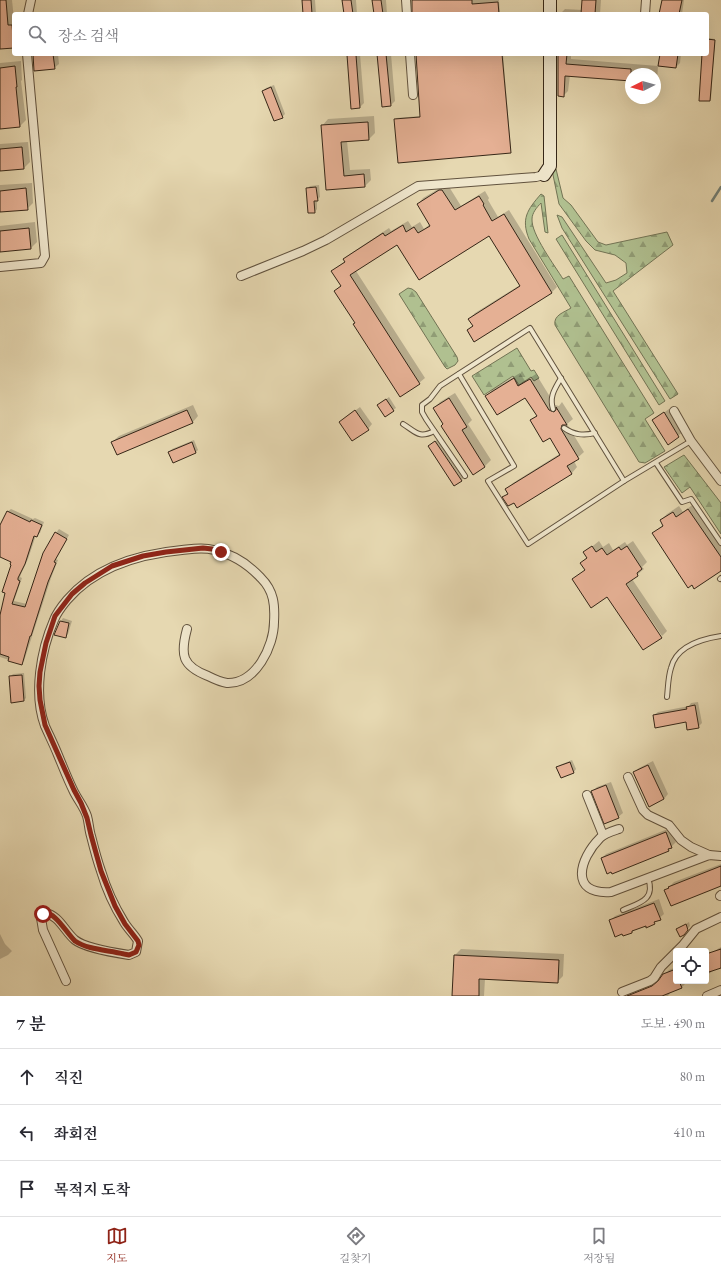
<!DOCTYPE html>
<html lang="ko">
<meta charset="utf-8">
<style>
:root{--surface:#fff;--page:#f7f7f7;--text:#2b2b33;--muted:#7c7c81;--line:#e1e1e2;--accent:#8f2418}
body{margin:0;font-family:"EB Garamond","Noto Serif KR",serif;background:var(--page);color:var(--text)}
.controls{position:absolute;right:12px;bottom:12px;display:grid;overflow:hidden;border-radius:4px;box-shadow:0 4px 16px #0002}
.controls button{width:36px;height:36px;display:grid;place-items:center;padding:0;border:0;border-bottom:1px solid var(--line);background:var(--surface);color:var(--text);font:20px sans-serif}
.compass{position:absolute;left:625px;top:68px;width:36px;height:36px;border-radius:50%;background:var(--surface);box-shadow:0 4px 16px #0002;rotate:265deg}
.stop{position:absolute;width:12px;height:12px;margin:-9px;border:3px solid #8f2418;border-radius:50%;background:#fff}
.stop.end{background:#8f2418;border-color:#fff;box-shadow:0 1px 4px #0008}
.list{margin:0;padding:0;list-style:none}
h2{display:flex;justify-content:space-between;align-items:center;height:52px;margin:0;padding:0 16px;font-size:17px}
h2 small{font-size:13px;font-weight:400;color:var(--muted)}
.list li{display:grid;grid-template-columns:26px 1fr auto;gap:12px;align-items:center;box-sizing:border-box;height:56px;padding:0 16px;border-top:1px solid var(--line)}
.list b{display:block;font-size:15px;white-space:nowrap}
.list em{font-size:13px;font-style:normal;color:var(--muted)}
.icon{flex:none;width:22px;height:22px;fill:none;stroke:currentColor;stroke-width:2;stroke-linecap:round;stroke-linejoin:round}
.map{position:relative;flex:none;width:721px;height:996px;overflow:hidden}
.search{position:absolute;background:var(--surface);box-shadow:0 4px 16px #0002;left:12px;right:12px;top:12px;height:44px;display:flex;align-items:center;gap:10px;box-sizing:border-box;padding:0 14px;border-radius:4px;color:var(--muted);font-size:15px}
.sheet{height:220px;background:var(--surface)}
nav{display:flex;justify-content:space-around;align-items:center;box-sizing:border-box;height:56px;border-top:1px solid var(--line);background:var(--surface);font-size:11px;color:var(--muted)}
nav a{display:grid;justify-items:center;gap:2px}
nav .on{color:var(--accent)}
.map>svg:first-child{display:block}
</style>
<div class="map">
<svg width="721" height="996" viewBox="0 0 721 996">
<defs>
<pattern id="forest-firs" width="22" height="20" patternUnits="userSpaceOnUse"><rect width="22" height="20" fill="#b0c090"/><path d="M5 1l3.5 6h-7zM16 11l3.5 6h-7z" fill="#909c75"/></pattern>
</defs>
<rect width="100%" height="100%" fill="#e6d8b1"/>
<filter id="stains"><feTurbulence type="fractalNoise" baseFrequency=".005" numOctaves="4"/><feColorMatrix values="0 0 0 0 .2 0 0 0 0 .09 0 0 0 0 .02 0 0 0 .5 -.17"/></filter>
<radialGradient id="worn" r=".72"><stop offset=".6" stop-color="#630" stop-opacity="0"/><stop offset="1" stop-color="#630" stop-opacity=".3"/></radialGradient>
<g fill="url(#forest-firs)" stroke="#727354">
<polygon points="556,169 563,198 571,205 598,242 606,245 667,232 673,245 613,291 678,394 670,399 562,228 557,215 562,217 606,283 616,280 627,273 626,263 615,255 595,250 586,241 559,204 552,170"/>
<path d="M541 194 544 196 548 233 545 232 541 203C537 207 532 213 532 219 531 234 555 266 563 279L569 276 654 413 645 419 665 451 645 463 639 462 555 325C553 315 565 312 571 308L529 239C521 219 527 210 541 194Z"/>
<polygon points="562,235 665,401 659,405 556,239"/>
<polygon points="408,288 412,289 416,292 457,357 458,361 455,365 447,369 445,367 399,294"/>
<polygon points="517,348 531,371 534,370 539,378 534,381 531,377 519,385 513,376 484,395 472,376"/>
<polygon points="684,455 721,503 721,534 690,487 682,493 664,467"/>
</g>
<g fill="#0003">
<polygon points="0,0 12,0 14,19 13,47 0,48"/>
<polygon points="303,0 315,0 316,14 304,14"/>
<polygon points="343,0 356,0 357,14 345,14"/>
<polygon points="374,0 386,0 387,14 375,14"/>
<polygon points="413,0 499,0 500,14 413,14"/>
<polygon points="583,0 601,0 600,14 560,14 565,9 583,10"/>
<polygon points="663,0 684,0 682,14 660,14"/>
<polygon points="707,38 715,39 711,99 710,100 703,54 707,54"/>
<polygon points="33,54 58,54 59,64 54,68"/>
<polygon points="350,54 360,54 364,103 360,107 348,56"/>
<polygon points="378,54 391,54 395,101 391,105"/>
<polygon points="416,54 503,54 511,150 510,152 395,120 396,118 421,116"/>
<polygon points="558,54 571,54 571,59 658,66 657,82 655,84 655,74 631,74 631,80 570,75 568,91 563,96"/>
<polygon points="661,54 681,54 680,63 676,67"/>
<polygon points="21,61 22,80 21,81 26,120 20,126 0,128 0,63"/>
<polygon points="274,85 285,114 282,117 263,91 266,88"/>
<polygon points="374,116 375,133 369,139 347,141 350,170 370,169 371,180 365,186 327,189 322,126 328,119"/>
<polygon points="28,142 30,162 24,168 0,170 0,144"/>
<polygon points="32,183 33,203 27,209 0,211 0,185"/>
<polygon points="319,185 320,197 317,200 317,209 315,212 307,189 310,186"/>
<polygon points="445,185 448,185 461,206 485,191 489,198 488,200 498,217 509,210 557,287 552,292 474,340 468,330 473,325 469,319 475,313 520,285 489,234 398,244 356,271 425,378 419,383 356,323 335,291 341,285 332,271 345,261 344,259 350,254 389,228 391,231 408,221 412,227 420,222 424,229 430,224 418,204 423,198"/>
<polygon points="35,222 37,242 31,248 0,251 0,226"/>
<polygon points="520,373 525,381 536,374 555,405 559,406 562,402 573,419 567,424 584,452 574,461 577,467 572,473 518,506 515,501 504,497 509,492 507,489 513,483 561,453 550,436 531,420 537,415 526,396 487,396 492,390"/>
<polygon points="455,393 472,420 468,424 491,460 485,466 473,473 434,408 440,402"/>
<polygon points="389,397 396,408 393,410 378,405"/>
<polygon points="193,405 198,416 192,423 112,442 119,436"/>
<polygon points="360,407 372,424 368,429 340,422"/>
<polygon points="669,409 683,432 668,443 654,420"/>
<polygon points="440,437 465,476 461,481 430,446"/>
<polygon points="194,440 198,450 196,452 169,452 172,449"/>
<polygon points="695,503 721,543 721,569 653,533 664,524 661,520 667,514 679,506 683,512"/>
<polygon points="11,509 33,519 35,518 44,522 40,533 36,535 28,559 21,574 20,577 22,578 14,601 27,604 44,553 56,533 59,529 69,535 56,559 58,560 51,578 24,661 21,664 0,657 0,620 15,555 0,556 0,528 7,512"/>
<polygon points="599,541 603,547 609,543 613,550 625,542 627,545 633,541 647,562 642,567 644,569 632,579 667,631 662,636 624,580 607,595 573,580 586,569 582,563 587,557 584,553"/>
<polygon points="63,618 72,621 68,634 65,637 61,621"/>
<polygon points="24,673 26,698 24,700 10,677 13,674"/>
<polygon points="698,702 702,723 698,727 687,721 654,715 658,712 689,706 691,703"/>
<polygon points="572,760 576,769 574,772 562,777 558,767 560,765"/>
<polygon points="653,761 668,794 664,799 634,772 639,768"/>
<polygon points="611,782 623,813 618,817 592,792 597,787"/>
<polygon points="670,828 676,842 668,850 602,858 606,854"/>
<polygon points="721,864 721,885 666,890 674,882"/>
<polygon points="659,899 664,914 654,923 646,924 636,928 632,932 610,921 615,916"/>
<polygon points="689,922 690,926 686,931 677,929"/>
<polygon points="0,934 5,944 12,951 8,955 0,959"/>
<polygon points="721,947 721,967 714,970 706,976 706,956"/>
<polygon points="461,949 564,954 563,976 557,982 485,979 484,996 453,996 455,955"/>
<polygon points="676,967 676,981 692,981 685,984 681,988 670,992 670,993 668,996 620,996 658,982 669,970"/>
</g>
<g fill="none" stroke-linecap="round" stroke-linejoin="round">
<polyline stroke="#707e75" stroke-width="2.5" points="712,201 721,187"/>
</g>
<g fill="#e5b094" stroke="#352617">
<polygon points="0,0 6,0 8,25 12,25 14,48 0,49"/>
<polygon points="302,0 311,0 312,14 303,14"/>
<polygon points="342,0 351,0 353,14 344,14"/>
<polygon points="372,0 381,0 383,14 374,14"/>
<polygon points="412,0 472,0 472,4 498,2 499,14 412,14"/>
<polygon points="582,0 596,0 595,14 581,14"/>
<polygon points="662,0 682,0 679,14 659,14"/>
<polygon points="707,39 715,40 710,101 699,101 702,54 707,54"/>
<polygon points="33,54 53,54 55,69 34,71"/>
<polygon points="377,54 386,54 391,106 382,107"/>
<polygon points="416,54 502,54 511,153 398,163 394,119 420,117"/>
<polygon points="558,54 567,54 566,64 631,69 631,81 565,76 564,97 558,96"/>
<polygon points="660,54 678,54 676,68 658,66"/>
<polygon points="347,55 356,55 360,108 351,109"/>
<polygon points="15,66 17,87 16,87 20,127 0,129 0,68"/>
<polygon points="271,87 283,118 274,121 262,91"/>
<polygon points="368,122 369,140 341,142 344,176 364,174 365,187 326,190 321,125"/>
<polygon points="22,147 24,169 0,171 0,149"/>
<polygon points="316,187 318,201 314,201 315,213 308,213 306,188"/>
<polygon points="26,188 28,210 0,212 0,191"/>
<polygon points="439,190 442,190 455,210 479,196 484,204 483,205 492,221 504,214 552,293 474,342 467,330 473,326 468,319 520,286 489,236 419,280 397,245 350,275 420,384 400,397 353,324 355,323 334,291 341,286 331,271 345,262 343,259 383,233 385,236 403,225 406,232 414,227 418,233 430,226 417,204"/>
<polygon points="29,228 31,249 0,252 0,231"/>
<polygon points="514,378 518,386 530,379 549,410 554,412 556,410 556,407 567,425 562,425 561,429 579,459 567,466 572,474 517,508 514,503 508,506 502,497 508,494 505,489 560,455 550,438 543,442 530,420 537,416 525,398 497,415 485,396"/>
<polygon points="449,398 467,427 462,430 485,467 473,475 441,426 443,424 433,408"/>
<polygon points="386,399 394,411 385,417 377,405"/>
<polygon points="187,410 193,423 117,455 111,442"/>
<polygon points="355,410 369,430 352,441 339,422"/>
<polygon points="664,412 679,437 668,445 652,420"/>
<polygon points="435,441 462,481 454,486 428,446"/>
<polygon points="192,442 196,453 173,463 168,452"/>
<polygon points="688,509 721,557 721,571 694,589 692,585 688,588 652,533 663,526 660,520 673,512 676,517"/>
<polygon points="7,511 30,522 31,520 42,525 37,537 34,536 25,564 18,578 18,580 20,581 12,604 25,607 43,553 55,532 67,539 54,562 56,563 48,582 31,636 30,636 22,665 8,661 9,657 0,654 0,615 5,593 2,592 11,565 10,564 11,562 0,557 0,525"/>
<polygon points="592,546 596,552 602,548 607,555 619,547 621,550 627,546 642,569 637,573 638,576 626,584 662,638 643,650 607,597 591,608 572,579 585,570 580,563 587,558 583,552"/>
<polygon points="60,621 69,623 66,638 54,635"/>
<polygon points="22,675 24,701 11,703 9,676"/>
<polygon points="695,705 699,728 687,730 686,722 655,728 653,715 687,709 686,707"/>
<polygon points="570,762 574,773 561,778 556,767"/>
<polygon points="648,765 664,799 649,807 633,772"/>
<polygon points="606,785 619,818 604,824 591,791"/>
<polygon points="666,832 672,848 668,849 669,851 612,874 611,872 607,874 601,858"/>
<polygon points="721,866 721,886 671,906 664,890 669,888 668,887"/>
<polygon points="654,903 661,920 654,922 655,924 646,928 646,926 632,931 632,933 623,936 622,934 615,937 609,920"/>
<polygon points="686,924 688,930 684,935 680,937 676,929"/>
<polygon points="721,949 721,968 706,973 706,954"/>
<polygon points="454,955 559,960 558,983 479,979 479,996 452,996"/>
<polygon points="676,969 676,981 679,981 682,988 662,996 627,996 652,986 658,981 663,974"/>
</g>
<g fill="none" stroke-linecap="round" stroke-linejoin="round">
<g stroke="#61523e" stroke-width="6">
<g id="lane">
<polyline points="459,374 514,466 488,481 528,544 624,481 691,441"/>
<path d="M553 409C549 396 555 389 561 378"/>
<path d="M403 424C416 432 419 439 434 431"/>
<path d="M564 428C574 435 583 436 595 433"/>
<polyline points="656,463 682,502 691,499 721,543"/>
<polyline points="465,476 426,419 422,412 422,405 430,399 440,386 530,328 624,481"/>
<polyline points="720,579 721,578"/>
<path d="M667 697C668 688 668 677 671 668 676 647 701 639 721 636"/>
<path d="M623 910C639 903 656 900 648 878"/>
</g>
</g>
<g stroke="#61523e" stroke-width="10">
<g id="street">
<polyline points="406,0 407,14"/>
<polyline points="28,14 31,0"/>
<polyline points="645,14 646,0"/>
<polyline points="410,54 413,95"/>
<polyline points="0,267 41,263 45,256 27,54"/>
<polyline points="241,276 303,251 326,240 418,186 536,177 544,175"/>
<polyline points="674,411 691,441 721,481"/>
<polyline points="628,777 643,810 648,815 669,825 681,840 691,847 709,855"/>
<polyline points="587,795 603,835"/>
<path d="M619 829C613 831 605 833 600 838 579 859 569 895 611 892L709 855 721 856"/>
<polyline points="720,896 721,895"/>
<polyline points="677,951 683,945 696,929 721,917"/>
<path d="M66 981 43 930 41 918 45 913C59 915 65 932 75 940 85 948 116 953 129 955L136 952 138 941C134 934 128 929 124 922 114 906 106 888 101 871 97 860 94 848 91 836 89 830 89 823 87 816 84 807 78 800 74 792 68 780 63 767 58 755 54 745 49 735 45 726 33 694 41 650 54 620 57 612 62 606 67 600 96 566 139 554 182 550 192 549 203 547 214 550 232 554 249 565 261 578 274 591 275 605 274 622 274 646 256 684 227 683 220 682 214 679 208 676 182 666 180 655 187 629"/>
<polyline points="622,992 650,981 654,978 661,967 676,952"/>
<polyline points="707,996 721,990"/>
</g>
</g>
<g stroke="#352617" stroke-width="14">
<g id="secondary">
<polyline points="550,14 550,0"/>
<polyline points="544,175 550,166 550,54"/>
</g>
</g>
<use href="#lane" stroke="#efe6cc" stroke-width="4"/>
<use href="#street" stroke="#efe6cc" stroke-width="8"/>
<use href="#secondary" stroke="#efe6cc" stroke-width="12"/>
</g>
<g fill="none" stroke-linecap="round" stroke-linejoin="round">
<path stroke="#8f2418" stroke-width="5" d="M43 914C54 909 67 934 75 941 88 950 109 950 124 954L129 955 136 952 139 945 138 941 125 924 115 906 101 871 91 835 87 818 81 803 74 790 45 725 40 700 39 686 40 672 46 643 55 616 72 594 85 583 112 566 143 556 166 552 203 548 212 549 221 552"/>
</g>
<rect width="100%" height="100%" filter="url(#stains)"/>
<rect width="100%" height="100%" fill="url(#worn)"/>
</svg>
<div class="controls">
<button><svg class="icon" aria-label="locate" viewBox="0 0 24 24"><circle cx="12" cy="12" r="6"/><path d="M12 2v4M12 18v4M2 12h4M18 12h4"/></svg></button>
</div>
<svg class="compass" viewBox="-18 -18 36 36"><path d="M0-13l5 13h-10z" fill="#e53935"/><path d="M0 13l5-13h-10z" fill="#7c7c81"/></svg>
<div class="stop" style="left:43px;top:914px"></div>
<div class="stop end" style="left:221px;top:552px"></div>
<div class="search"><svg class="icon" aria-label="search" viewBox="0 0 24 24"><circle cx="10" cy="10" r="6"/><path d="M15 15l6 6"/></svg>장소 검색</div>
</div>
<section class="sheet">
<h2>7 분<small>도보 · 490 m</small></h2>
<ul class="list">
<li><svg class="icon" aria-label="ahead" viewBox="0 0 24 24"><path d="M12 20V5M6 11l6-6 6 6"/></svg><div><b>직진</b></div><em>80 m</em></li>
<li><svg class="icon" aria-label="left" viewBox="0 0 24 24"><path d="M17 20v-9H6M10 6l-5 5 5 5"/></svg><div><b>좌회전</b></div><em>410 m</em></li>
<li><svg class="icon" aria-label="arrive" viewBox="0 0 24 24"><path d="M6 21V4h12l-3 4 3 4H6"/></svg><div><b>목적지 도착</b></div></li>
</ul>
</section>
<nav>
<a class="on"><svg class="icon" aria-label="map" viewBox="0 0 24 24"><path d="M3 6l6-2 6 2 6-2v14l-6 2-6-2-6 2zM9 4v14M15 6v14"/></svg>지도</a>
<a><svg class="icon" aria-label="directions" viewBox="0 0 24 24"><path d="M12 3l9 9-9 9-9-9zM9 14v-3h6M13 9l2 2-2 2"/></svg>길찾기</a>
<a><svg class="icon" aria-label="saved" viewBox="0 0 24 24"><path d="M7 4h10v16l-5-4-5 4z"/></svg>저장됨</a>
</nav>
